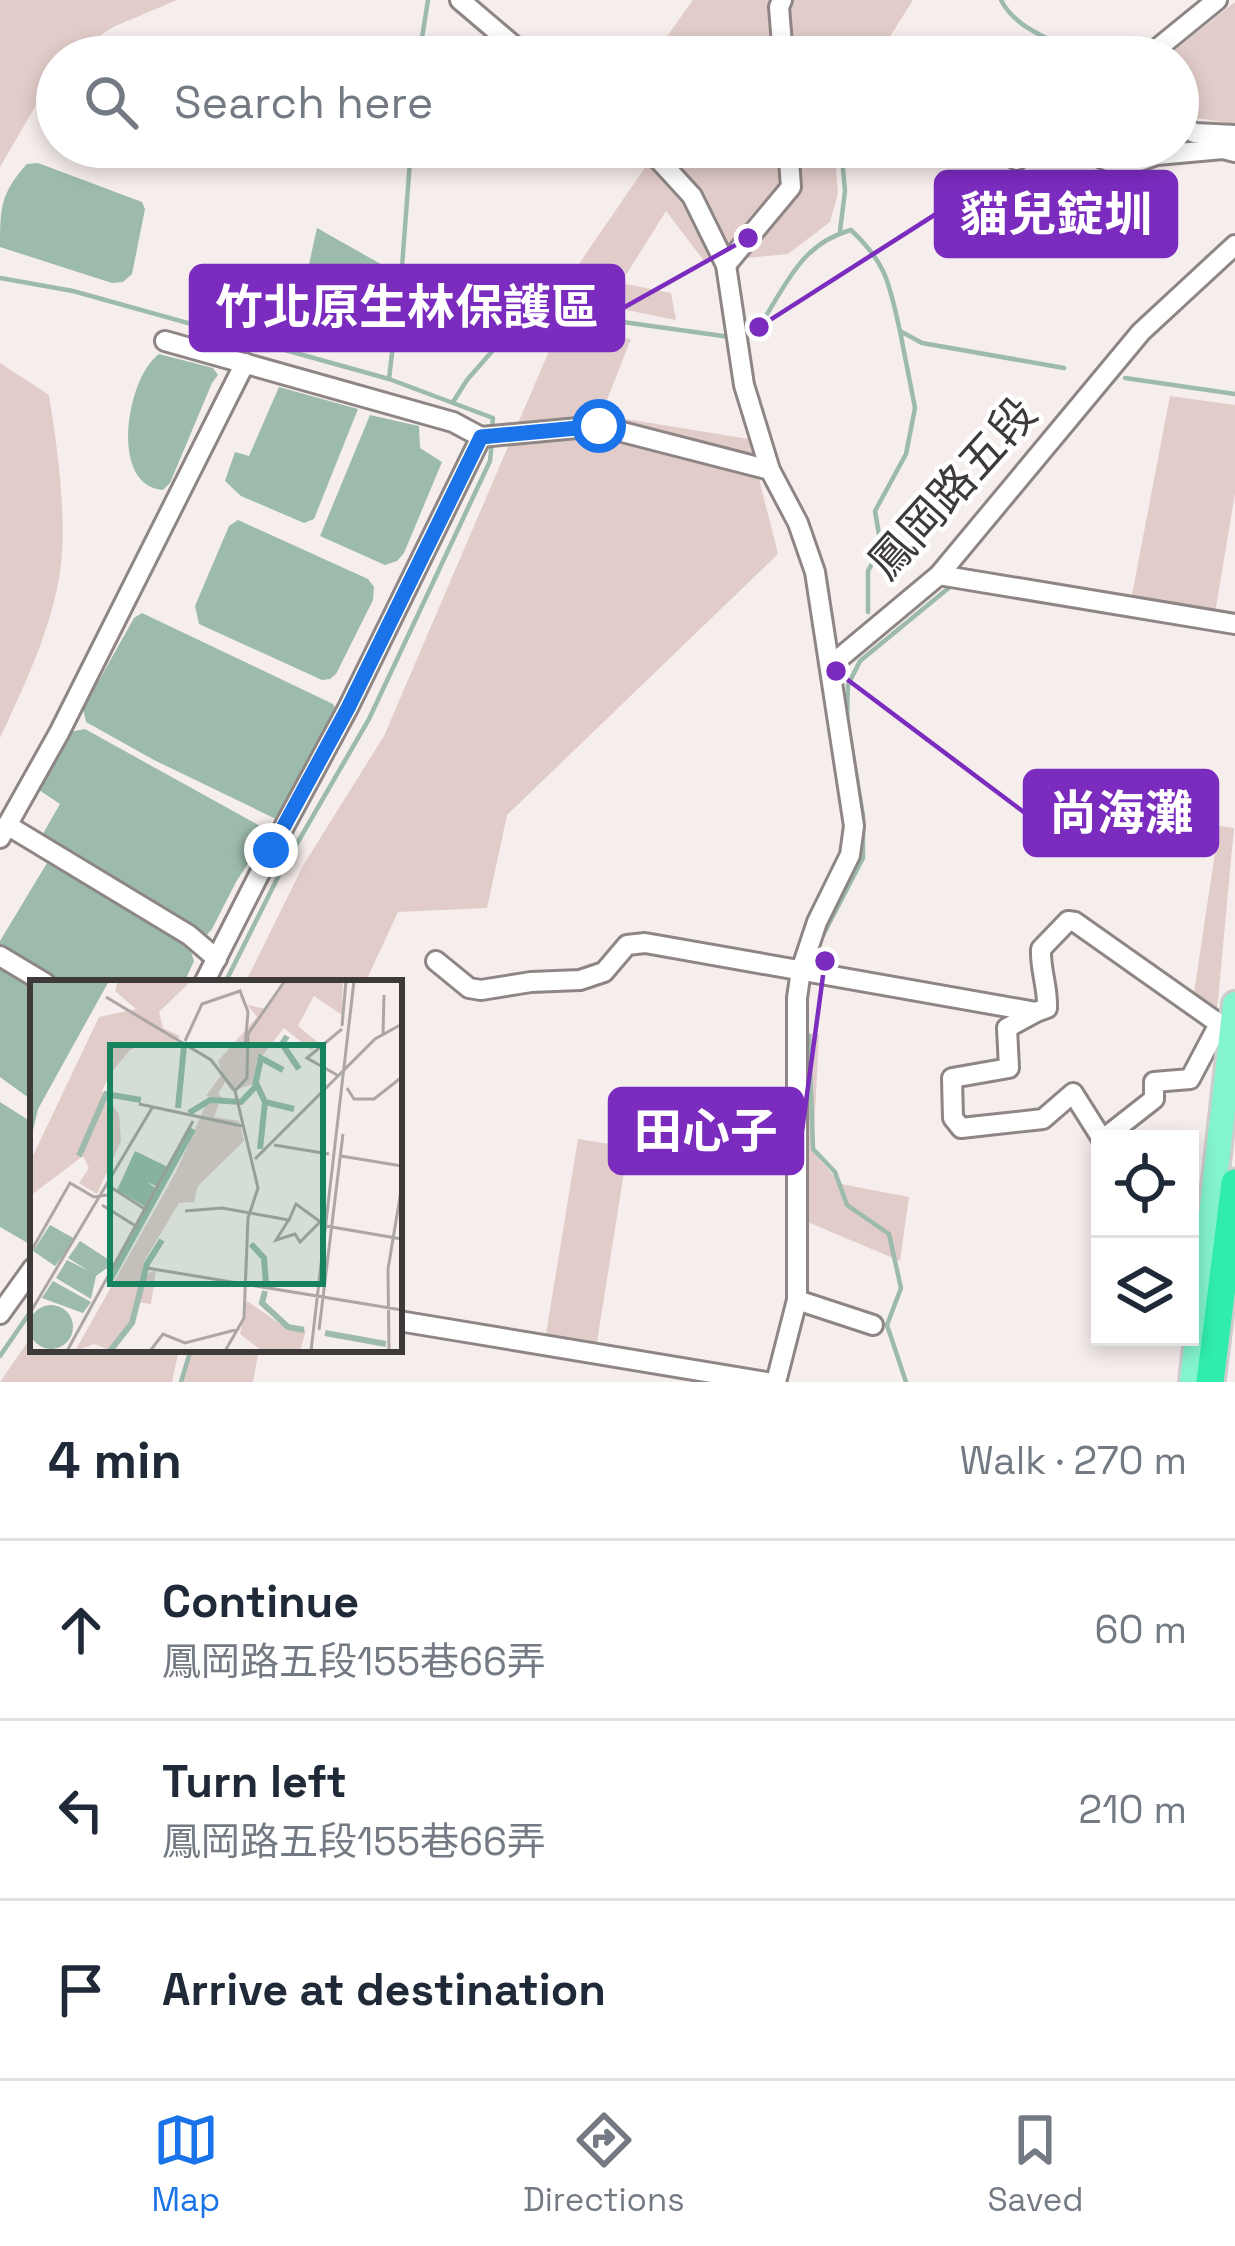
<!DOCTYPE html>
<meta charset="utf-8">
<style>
:root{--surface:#fff;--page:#f6f6f7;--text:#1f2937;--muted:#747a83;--line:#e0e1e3;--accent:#1a73e8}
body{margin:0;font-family:"Space Grotesk","Noto Sans TC",sans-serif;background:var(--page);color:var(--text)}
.controls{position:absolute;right:36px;bottom:36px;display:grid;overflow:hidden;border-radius:0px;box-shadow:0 6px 18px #0003}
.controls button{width:108px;height:108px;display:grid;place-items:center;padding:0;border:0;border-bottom:3px solid var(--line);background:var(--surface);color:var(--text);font:60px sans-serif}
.stop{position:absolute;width:36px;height:36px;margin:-27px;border:9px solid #1a73e8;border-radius:50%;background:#fff}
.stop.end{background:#1a73e8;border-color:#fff;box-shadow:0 3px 12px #0008}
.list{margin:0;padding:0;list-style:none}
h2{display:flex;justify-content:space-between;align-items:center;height:156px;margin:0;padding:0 48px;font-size:51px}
h2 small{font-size:39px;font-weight:400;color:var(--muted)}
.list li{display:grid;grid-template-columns:78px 1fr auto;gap:36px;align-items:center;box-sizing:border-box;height:180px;padding:0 48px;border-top:3px solid var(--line)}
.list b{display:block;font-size:45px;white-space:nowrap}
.list p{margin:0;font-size:39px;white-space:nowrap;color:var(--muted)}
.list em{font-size:39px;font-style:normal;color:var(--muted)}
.icon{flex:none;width:66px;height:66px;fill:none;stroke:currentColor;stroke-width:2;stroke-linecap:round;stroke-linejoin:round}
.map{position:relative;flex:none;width:1235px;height:1382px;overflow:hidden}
.search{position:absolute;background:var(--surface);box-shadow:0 6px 18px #0003;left:36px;right:36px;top:36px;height:132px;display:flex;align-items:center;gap:30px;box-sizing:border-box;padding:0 42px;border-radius:66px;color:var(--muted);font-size:45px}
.sheet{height:696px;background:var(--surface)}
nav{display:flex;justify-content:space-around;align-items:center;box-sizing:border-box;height:168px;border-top:3px solid var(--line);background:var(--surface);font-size:33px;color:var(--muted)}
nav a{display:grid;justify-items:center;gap:6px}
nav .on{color:var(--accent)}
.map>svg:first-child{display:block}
</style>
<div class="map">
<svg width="1235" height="1382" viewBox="0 0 1235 1382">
<rect width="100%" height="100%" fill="#f6eeec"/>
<g fill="#e2ccc9">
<polygon points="0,0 177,0 113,27 69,57 57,57 57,69 0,167"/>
<polygon points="693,0 913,0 877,57 652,57"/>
<polygon points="1235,2 1235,124 1183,116 1178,110 1178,57 1166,57"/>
<polygon points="641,147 834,147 838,193 830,222 788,254 705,262 666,211 621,283 671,293 676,320 557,296 646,166"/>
<polygon points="558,330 631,339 601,415 749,439 778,554 507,815 487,908 398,912 365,983 245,983 304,864 384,736"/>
<path d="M0 363 49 395C57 447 65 500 62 553 58 616 26 682 0 738Z"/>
<polygon points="1170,396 1235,405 1235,494 1215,613 1131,600"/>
<polygon points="1219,826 1234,828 1217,1011 1194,993"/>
<polygon points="809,1033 819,1035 813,1152 841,1184 909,1197 900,1261 803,1220"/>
<polygon points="578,1139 628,1147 597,1342 546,1334"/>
<polygon points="33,1334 33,1349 179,1349 172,1382 0,1382"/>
<polygon points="189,1349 259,1349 253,1382 179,1382"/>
</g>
<g fill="#9cbbac">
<path d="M38 163 142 202 145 209 132 274 123 282 112 283 0 247C0 210 0 193 27 164Z"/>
<polygon points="317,228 386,267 376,342 296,323"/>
<path d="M159 354 213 368 218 375 212 383 170 483 163 490C109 486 126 378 159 354Z"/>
<polygon points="279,387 358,409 314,519 304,523 241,496 225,481 235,452 249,456"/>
<polygon points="370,415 419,426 420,448 442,462 404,553 397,561 385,565 320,536"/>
<polygon points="238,520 368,579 374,587 373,600 336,674 330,679 322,680 199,624 195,606 229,526"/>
<polygon points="142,613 333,704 338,714 278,820 154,760 86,722 83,709 134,618"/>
<polygon points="85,729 269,831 236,882 212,929 205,937 40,839 60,804 36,788 69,732"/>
<polygon points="47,863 189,946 194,961 184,983 61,983 0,946 0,941"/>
<polygon points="0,969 33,989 33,1101 0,1077"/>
<polygon points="0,1102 33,1123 33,1246 0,1227"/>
</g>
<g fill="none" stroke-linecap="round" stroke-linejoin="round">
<g stroke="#9cbbac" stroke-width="4.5">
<path d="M1001 0C1013 24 1041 36 1065 47L1068 57"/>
<polyline points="419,57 428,0"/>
<polyline points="1111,147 1126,156"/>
<polyline points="840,231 845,191 841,147"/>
<polyline points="0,278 73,291 389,379 493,418 492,429"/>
<path d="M740 333 759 327C786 286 800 244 851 230 888 265 889 284 900 331L922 343 1064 368"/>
<polyline points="1125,378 1235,394"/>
<polyline points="389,379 402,267 411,147"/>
<polyline points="453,402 467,380 495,348 528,327 580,316 730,337"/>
<polyline points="868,612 868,571 881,546 875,511 906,454 915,408 900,331"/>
<polyline points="819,943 863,858 863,816 847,718 848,685 860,661 951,586 957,587"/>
<polyline points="225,983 280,873 369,719 490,461 492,441"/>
<polyline points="809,1036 813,1149 835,1172 847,1205 889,1234 901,1288 887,1325 906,1382"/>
<polyline points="0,1356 33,1308"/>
<polyline points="181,1382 191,1349"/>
</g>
<g stroke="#8e8685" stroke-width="24">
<g id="minor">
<polyline points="460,0 527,57"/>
<polyline points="782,0 779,7 783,57"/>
<polyline points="1147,57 1217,0"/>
<polyline points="1178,125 1195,133 1235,135"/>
<polyline points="647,147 692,196 726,265 744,385 770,470 798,523 815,572 854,826 850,855 817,922 801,970 797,998 797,1300 776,1382"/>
<polyline points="1078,147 1108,161 1131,164 1157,155 1223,149 1235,152"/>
<polyline points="1017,160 1026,147"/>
<polyline points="726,265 791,187 788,147"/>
<polyline points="165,341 453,422 481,437"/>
<polyline points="481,437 599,426 770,470"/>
<polyline points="939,575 1235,624"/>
<polyline points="830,666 939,575 1141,332 1235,245"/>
<polyline points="7,825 189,935 217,959"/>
<polyline points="0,838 59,733 245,363"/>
<polyline points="0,956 45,983"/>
<path d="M436 961 469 988 481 990 531 982 580 980 604 972 627 945 645 943 1036 1012 1047 1008C1048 987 1040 970 1041 949L1068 921 1075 922 1235 1035"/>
<polyline points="204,983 271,851 348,708 481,437"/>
<polyline points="1036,1012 1007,1028 1009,1068 952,1078 953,1118 961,1128 1043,1119 1073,1093 1102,1139"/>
<polyline points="1103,1139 1154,1099 1154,1082 1190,1079 1219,1024"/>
<polyline points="797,1300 873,1325"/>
<polyline points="0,1314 33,1268"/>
<polyline points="399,1321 766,1382"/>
</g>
</g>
<g stroke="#cdcccc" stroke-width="30">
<polyline id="major" points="1192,1382 1235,1004"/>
</g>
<g stroke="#cdcccc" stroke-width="33">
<polyline id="highway" points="1210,1382 1235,1183"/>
</g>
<use href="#minor" stroke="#fff" stroke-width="18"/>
<use href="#major" stroke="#83f4ce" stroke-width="24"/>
<use href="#highway" stroke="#30ecad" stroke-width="27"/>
</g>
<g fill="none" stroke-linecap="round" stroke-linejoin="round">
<polyline stroke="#1a73e8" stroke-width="15" points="271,850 348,708 481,437 599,426"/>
</g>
<g text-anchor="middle" stroke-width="9" stroke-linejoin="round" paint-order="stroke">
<g font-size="45" fill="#3e3a3a" stroke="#fff">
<text transform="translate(952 488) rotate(-48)" y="16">鳳岡路五段</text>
</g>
</g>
<g transform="translate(30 980)">
<rect width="372" height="372" fill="#f6eeec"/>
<path d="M88 1H161L129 32 133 48 150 56 138 68 119 62 100 70 80 94 72 111 89 134 91 161 67 214 49 203 59 188 53 176 0 216V182L69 37 106 29 85 11ZM254 1H313L312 35 284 16 268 46 290 64 281 70 254 48 227 82 223 104 202 111 195 102 188 114 197 121 176 116 192 94 188 81 227 37 217 25 237 29ZM177 122 189 124 184 137 209 141 214 161 168 206 164 222 149 223 115 280 112 296 126 290 121 324 106 322 101 345 80 370 64 364 45 371 146 192ZM217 321 256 348 276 350 270 371H232L210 354Z" fill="#e2ccc9"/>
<path d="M0 1H79L8 129 0 163ZM105 171 138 187 128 207 117 202 127 209 116 227 87 210ZM20 245 45 259 25 286 3 271ZM50 261 84 283 66 296 61 319 26 298 37 280 59 291 38 278ZM23 301 61 322 53 333 12 318ZM-1 347a22 22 0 1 1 44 0a22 22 0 1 1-44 0Z" fill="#9cbbac"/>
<path fill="none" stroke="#9cbbac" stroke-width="6" d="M257 56 252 64 269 89M225 106 231 78 253 90M148 128 154 66M159 133 180 120 211 122 227 105 235 122 264 129M230 169 235 122M49 176 76 114 111 120M221 264 234 278 236 305M81 298 163 149M235 311 232 323 258 347 274 350M295 353 356 364M80 371 102 343 117 284 132 260"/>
<path fill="none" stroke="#aca6a5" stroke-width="3" d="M76 17 181 80 205 111 228 208 218 238 214 338 195 371M312 46 316 1M353 54 354 15M155 61 172 24 210 11 218 32 215 67M307 95 277 78 312 49M317 108 324 119H344L372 97M205 111 217 98 218 54 254 2M109 124 212 146M244 165 299 174M311 176 372 186M225 179 345 59 372 44M82 208 118 231M72 225 109 248M155 231 192 228 259 240 266 224 296 246 372 259M258 241 246 260 265 254 270 262 290 242M0 273 40 203 64 217 77 215M117 288 372 330M0 333 122 128M289 350 313 154M37 371 163 141M120 371 133 354 155 363 209 349M281 371 324 1M359 371 358 289 372 205"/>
<path fill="#17825e" fill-opacity="0.15" stroke="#17825e" stroke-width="6" d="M80 65H293V304H80Z"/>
<rect width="372" height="372" fill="none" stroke="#3e3a3a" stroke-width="6"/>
</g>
<path fill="none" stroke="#7b2cbf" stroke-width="4.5" d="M759 327L936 214M748 238L623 308M836 671L1025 813M825 961L802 1131"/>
<g fill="#7b2cbf" stroke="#fff" stroke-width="4.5">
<circle cx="759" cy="327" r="12"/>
<circle cx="748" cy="238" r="12"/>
<circle cx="836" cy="671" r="12"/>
<circle cx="825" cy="961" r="12"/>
</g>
<g fill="#7b2cbf" stroke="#7b2cbf" stroke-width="4.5">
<rect x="936" y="172" width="240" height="84" rx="12"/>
<rect x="191" y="266" width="432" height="84" rx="12"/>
<rect x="1025" y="771" width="192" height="84" rx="12"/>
<rect x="610" y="1089" width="192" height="84" rx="12"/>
</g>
<g font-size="48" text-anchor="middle" font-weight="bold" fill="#fff">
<text x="1056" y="231">貓兒錠圳</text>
<text x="407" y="324">竹北原生林保護區</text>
<text x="1121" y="830">尚海灘</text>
<text x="706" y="1148">田心子</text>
</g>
</svg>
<div class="controls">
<button><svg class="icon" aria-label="locate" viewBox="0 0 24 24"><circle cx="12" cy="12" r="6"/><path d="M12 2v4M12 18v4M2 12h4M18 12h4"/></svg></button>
<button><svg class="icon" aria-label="layers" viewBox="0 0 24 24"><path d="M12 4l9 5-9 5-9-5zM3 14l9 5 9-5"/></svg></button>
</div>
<div class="stop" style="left:599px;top:426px"></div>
<div class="stop end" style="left:271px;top:850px"></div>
<div class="search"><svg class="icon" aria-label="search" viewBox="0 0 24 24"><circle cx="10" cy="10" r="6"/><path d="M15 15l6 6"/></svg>Search here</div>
</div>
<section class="sheet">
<h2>4 min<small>Walk · 270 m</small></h2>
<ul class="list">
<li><svg class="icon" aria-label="ahead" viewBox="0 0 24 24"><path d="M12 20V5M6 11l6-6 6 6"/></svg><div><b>Continue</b><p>鳳岡路五段155巷66弄</p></div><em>60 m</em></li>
<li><svg class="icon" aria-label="left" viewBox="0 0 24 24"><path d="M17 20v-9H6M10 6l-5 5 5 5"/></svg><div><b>Turn left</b><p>鳳岡路五段155巷66弄</p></div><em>210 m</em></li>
<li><svg class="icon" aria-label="arrive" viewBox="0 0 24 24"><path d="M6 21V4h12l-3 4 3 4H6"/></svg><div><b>Arrive at destination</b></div></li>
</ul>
</section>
<nav>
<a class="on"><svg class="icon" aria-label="map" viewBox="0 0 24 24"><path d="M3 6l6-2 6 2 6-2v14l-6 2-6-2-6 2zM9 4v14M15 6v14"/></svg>Map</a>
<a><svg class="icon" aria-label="directions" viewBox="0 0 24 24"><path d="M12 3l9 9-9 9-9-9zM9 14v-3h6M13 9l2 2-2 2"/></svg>Directions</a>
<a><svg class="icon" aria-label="saved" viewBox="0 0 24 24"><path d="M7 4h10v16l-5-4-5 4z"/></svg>Saved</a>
</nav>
